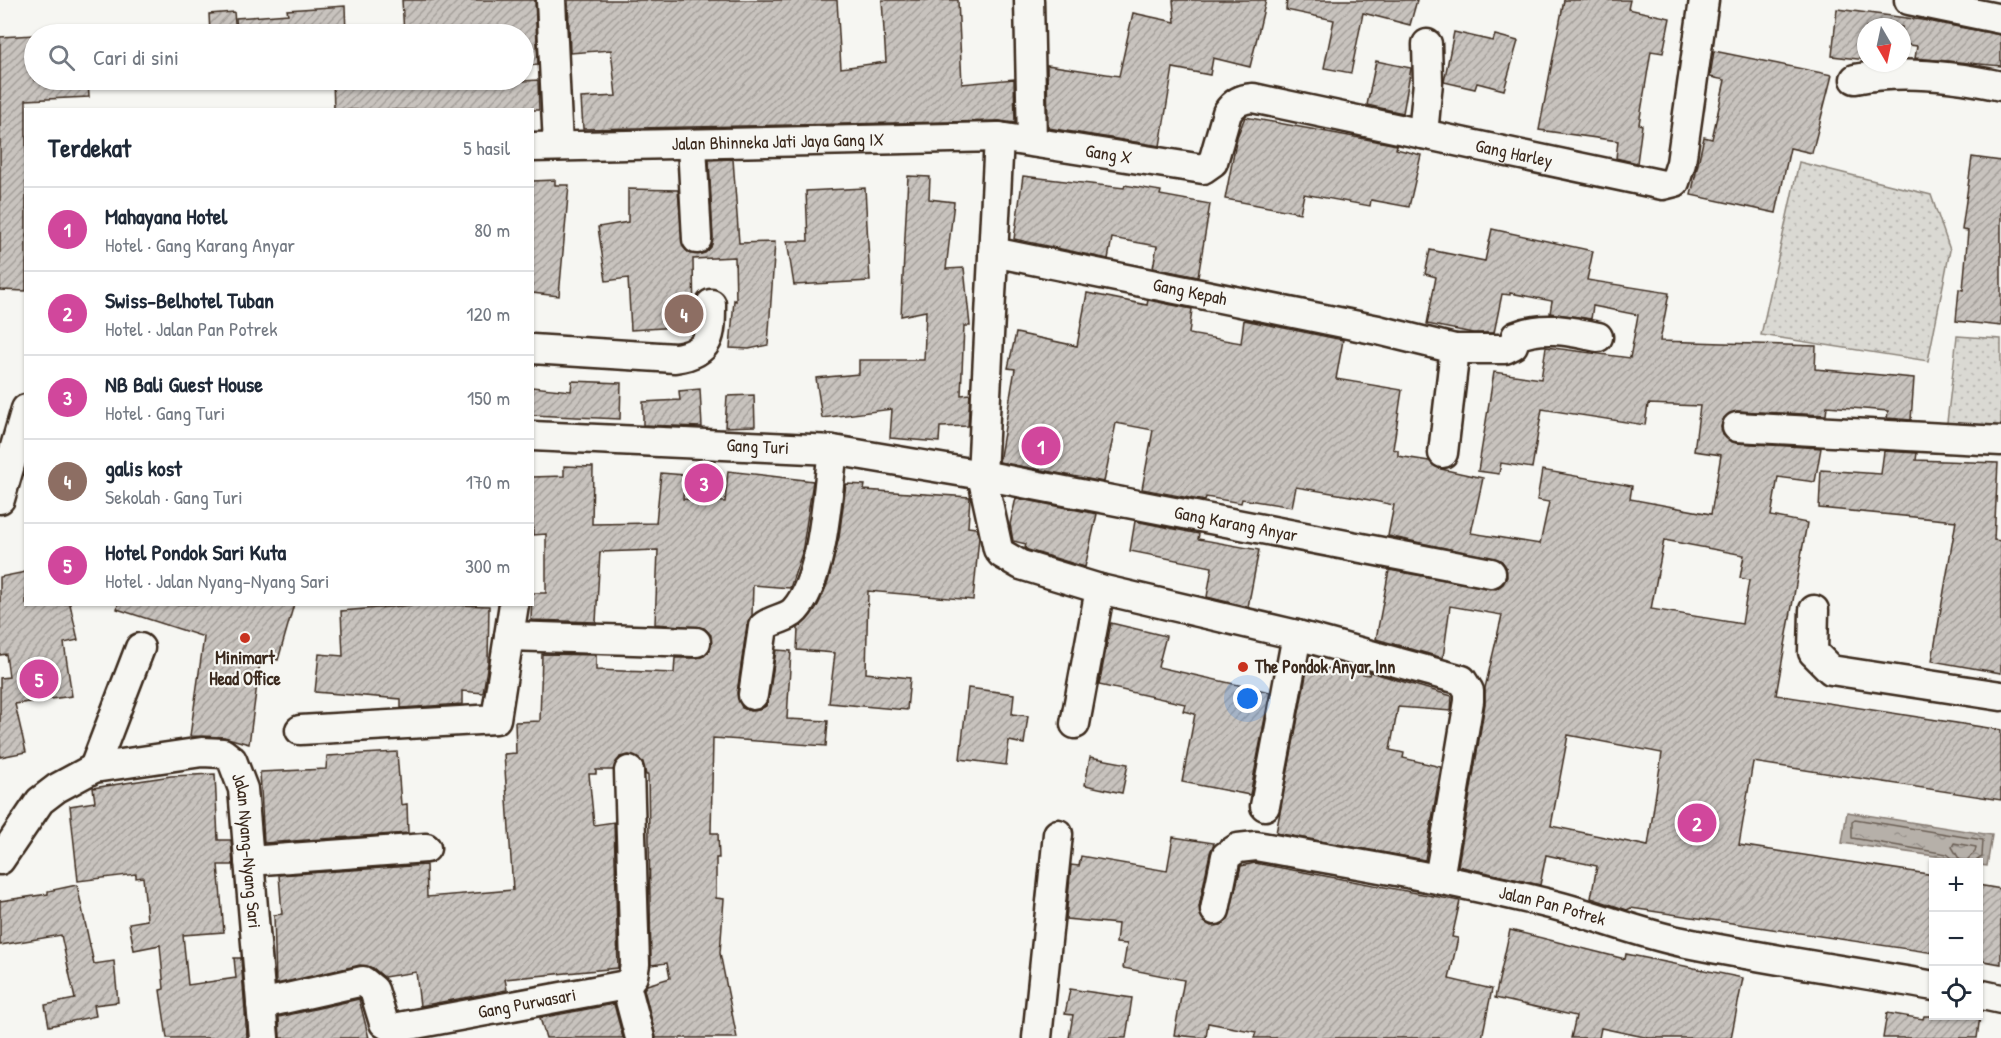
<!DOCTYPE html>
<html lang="id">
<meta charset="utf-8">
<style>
:root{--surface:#fff;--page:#f6f6f7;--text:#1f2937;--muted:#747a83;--line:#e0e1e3;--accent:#0f766e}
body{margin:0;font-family:"Patrick Hand",sans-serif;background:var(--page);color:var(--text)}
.controls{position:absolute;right:18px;bottom:18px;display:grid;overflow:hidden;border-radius:0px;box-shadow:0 2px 4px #0004}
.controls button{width:54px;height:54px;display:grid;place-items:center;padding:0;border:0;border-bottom:2px solid var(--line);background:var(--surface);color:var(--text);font:30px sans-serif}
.compass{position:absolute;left:1857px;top:18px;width:54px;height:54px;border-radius:50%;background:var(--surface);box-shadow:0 2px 4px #0004;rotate:171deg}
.you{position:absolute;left:1248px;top:699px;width:21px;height:21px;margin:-15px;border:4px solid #fff;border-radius:50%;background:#1a73e8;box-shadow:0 0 0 9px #1a73e833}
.badge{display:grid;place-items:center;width:39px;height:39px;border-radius:50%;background:var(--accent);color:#fff;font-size:20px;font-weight:700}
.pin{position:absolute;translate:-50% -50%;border:3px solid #fff;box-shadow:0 2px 6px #0006}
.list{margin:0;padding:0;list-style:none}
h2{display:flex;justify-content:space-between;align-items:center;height:78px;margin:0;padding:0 24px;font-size:26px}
h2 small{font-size:20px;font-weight:400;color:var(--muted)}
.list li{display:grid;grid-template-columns:39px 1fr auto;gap:18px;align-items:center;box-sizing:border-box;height:84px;padding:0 24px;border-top:2px solid var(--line)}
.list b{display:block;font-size:22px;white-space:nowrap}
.list p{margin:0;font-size:20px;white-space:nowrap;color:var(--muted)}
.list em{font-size:20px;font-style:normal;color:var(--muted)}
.icon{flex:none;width:33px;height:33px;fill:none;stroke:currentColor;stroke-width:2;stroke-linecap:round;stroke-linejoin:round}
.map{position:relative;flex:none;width:2001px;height:1038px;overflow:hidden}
.search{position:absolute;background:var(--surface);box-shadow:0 2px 4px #0004;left:24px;top:24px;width:510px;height:66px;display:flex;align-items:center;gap:15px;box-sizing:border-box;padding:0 21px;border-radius:33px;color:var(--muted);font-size:22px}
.panel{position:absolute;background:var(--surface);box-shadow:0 2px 4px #0004;left:24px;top:108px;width:510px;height:498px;border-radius:0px}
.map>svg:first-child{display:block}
</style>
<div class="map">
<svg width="2001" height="1038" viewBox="0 0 2001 1038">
<defs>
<pattern id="grass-dots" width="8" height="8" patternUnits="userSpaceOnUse" patternTransform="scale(1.5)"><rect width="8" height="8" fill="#dad9d3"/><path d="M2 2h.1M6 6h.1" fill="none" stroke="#bcbab5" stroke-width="1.8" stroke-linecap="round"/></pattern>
<pattern id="water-ripples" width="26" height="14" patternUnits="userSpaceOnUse" patternTransform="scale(1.5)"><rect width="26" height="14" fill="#b6b0a9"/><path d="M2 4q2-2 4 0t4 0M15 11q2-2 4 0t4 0" fill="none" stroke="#958f89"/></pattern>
<pattern id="building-hatch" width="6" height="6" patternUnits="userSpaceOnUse" patternTransform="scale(1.5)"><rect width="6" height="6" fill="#c8c3be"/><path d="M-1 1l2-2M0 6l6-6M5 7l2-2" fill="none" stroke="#a49f9a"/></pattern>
</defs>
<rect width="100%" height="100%" fill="#f6f6f2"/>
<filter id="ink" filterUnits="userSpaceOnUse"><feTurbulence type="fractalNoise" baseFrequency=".0167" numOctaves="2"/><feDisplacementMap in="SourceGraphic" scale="12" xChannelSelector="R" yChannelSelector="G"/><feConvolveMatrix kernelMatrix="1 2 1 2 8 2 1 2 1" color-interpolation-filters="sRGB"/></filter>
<g filter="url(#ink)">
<g fill="url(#grass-dots)" stroke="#8a8278" stroke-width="1.5">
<polygon points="1799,162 1931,195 1950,250 1928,361 1761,335"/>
<polygon points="1957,336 2001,339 2001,431 1946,431"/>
</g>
<polygon fill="url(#water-ripples)" stroke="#857a71" stroke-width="1.5" points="1847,812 1992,835 1987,866 1979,865 1978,862 1842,843"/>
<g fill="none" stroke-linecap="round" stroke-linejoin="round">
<g stroke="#6c6056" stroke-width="1.5">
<polyline points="1952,862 1951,857 1947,854 1852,838 1852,821 1855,819 1983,840 1982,857 1974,862"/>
<polyline points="1961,862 1952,847 1954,843 1976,847 1975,852 1965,862"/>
</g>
</g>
<g fill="url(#building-hatch)" stroke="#3b2a1e" stroke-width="1.5" fill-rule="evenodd">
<polygon points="402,0 535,0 538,65 524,66 524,34 404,34"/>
<polygon points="568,0 837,0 841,68 886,62 882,0 958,0 962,84 1014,79 1015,123 999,121 583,129 581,98 616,96 611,50 570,53"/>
<polygon points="1173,0 1266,0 1250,67 1213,58 1210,75 1173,68 1160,146 1048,128 1047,65 1119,76 1133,13 1175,22"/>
<polygon points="1287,0 1417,0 1410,25 1363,13 1351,73 1324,68 1334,20 1286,10"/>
<polygon points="1564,0 1630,0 1628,9 1670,18 1663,53 1651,51 1639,124 1642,125 1637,163 1616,158 1618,141 1539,130"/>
<polygon points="345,6 346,34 237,34 236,18 288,14 287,10"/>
<polygon points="1837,9 1922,20 2001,35 2001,66 1915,58 1917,46 1902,44 1902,27 1866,27 1866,60 1832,56"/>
<polygon points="234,12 236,34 210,34 209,14"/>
<polygon points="1454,32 1493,41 1495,35 1518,41 1504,90 1477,83 1475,89 1444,82"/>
<polygon points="34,35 34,80 88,80 89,97 26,100 26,291 0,290 0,37"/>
<polygon points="1714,51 1832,75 1812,153 1790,148 1776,213 1691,195 1704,137 1712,139 1725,80 1710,77"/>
<polygon points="1376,61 1411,68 1403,113 1367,105"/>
<polygon points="333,80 430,80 430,87 538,80 539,110 334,110"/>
<polygon points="1245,117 1360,138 1397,145 1396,149 1421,155 1409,207 1371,200 1370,206 1304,194 1300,213 1225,199 1237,137"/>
<polygon points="1972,157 2001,161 2001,326 1956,321 1959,289 1963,290 1968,231 1962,230"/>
<polygon points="733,159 739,243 775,242 768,345 749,349 730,348 734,300 736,301 735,257 693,259 694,326 631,330 628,278 606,281 598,227 628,222 628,189 678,190 683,247 690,254 705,253 711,247 713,238 709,160"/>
<polygon points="908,176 930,177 929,199 954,202 946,269 964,268 970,326 964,326 961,395 970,394 968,426 940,427 939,442 890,438 892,409 822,418 816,378 859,374 859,360 924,360 926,311 901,316"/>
<polygon points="1023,176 1124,188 1125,185 1161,191 1160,195 1210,204 1198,277 1153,268 1157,246 1112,238 1108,259 1014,239"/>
<polygon points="555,180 555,185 569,185 559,296 532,293 532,181"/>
<polygon points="865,188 870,281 794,285 787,241 808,241 806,191"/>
<path d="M1492 229 1593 251 1587 280 1669 293 1660 341 1816 346 1815 369 1914 378 1911 420 1887 418 1888 411 1827 406 1826 415 1737 411 1724 418 1721 427 1723 435 1736 443 1821 448 1815 482 1778 477 1771 516 1807 523 1776 695 2001 730V800L1753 762 1739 845 1934 875V953L1631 908 1627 910 1591 898 1597 866 1546 855 1540 885 1458 866 1485 704V688L1502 615 1450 606 1443 658 1376 639 1389 570 1496 589 1503 584 1507 577 1506 567 1501 560 1388 536 1394 505 1350 496 1296 487 1292 507 1242 499 1241 503 1206 497 1205 501 1142 489 1153 430 1116 423 1104 482 999 462 1015 369 1008 368 1016 333 1077 346 1087 293 1147 305 1148 300 1192 309 1189 334 1241 343 1244 320 1343 340 1336 379 1402 390 1393 449 1398 450V456L1429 461 1441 469 1483 478 1471 533 1540 544 1549 502 1537 500 1542 470 1632 486 1630 499 1711 514 1721 455 1694 451 1700 406 1648 404 1645 425 1542 409 1532 468 1501 463 1499 474 1478 471 1494 372 1541 379 1546 347 1630 358 1638 315 1593 306 1591 319 1550 313 1552 301 1510 293V295L1502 294 1494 333H1473L1427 324 1436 277 1425 274 1430 250 1485 261ZM1664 540 1744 555 1740 578 1749 580 1742 624 1651 609ZM1568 735 1662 753 1648 846 1551 826Z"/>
<polygon points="572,381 621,383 620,419 532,415 532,387 571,391"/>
<polygon points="700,389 702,427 643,425 643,402 680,400 679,391"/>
<polygon points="754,395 755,426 725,427 727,396"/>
<polygon points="1884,451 1917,453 1916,460 1998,463 1994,540 2001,541 2001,673 1932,661 1956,521 1819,508 1821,470 1881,474"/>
<polygon points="564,466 593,467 592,524 656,523 661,473 685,475 683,499 725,502 728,471 813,481 802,553 790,588 753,585 752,615 747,625 737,693 742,708 750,711 759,710 766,706 769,697 776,650 791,651 787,719 828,721 826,746 713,738 711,833 718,833 719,858 716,858 716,898 724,899 720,953 737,1038 656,1038 644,989 647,985 670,978 667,963 651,965 648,775 646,775 643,762 629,755 620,757 613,770 596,770 596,774 589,774 594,825 614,822 618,968 505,979 507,990 420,1006 416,972 384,977 373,968 360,965 276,984 274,915 282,914 279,875 426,865 427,897 513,890 504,754 516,753 515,722 540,721 542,654 596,655 596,670 674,673 675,658 696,658 704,656 710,650 711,635 704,628 655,624 658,550 600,552 596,622 531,620 532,593 546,593 546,534 533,535 532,477 564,476"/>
<polygon points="846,484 865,485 864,490 970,497 968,527 976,528 979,537 973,600 868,591 866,673 910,678 907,710 829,703 835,653 797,650 798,628 818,605 828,582 839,537"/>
<polygon points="1016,498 1097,514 1085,567 1028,550 1025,548 1026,544 1013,541 1010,524"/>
<polygon points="1135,521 1199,534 1198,539 1259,550 1248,607 1207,597 1212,567 1130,551"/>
<polygon points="26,572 26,604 70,604 78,640 64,643 72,696 15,704 26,752 0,757 0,678 9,677 6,654 0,655 0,577"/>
<polygon points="118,604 294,604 278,660 261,655 249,744 224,737 190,736 204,637 117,609"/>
<polygon points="425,604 489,606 488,662 483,693 462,691 462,704 401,708 401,699 315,692 319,654 343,656 341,611"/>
<polygon points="1111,623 1166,636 1158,667 1270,692 1250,795 1182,782 1195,714 1183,711 1185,704 1099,685"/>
<polygon points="1308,665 1369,675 1370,672 1452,696 1451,711 1398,707 1390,750 1404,753 1403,758 1441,767 1425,860 1276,833"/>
<polygon points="968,688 1014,694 1012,714 1028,716 1024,744 1009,741 1006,765 960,759"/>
<polygon points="397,752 401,805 407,804 408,833 264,843 260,772 326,769 327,756"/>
<polygon points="1090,757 1128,764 1122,793 1085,785"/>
<polygon points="215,774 218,840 231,840 233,865 218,865 224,932 183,935 188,985 236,978 234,958 241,958 247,1038 167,1038 160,990 164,989 160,945 134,950 129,923 147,920 143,877 136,878 136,874 78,881 70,806 95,802 93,788 171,776"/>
<polygon points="1173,837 1214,843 1210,853 1199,907 1204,922 1211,926 1221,925 1228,920 1241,866 1255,863 1460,901 1452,937 1458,938 1449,979 1492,989 1482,1038 1254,1038 1256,1032 1208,1023 1206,1038 1174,1035 1184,980 1123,968 1127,944 1116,943 1118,924 1066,919 1071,865 1079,866 1081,856 1167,871"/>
<polygon points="77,885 94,964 114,961 118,1002 94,1005 96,1016 49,1026 45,1005 75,999 61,935 0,945 0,901 48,894 48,891"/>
<polygon points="1978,885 2001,889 2001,964 1978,960"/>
<polygon points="1510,930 1625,959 1626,954 1743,978 1731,1038 1649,1038 1601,1028 1599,1038 1571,1038 1576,1016 1495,998"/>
<polygon points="1070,989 1132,998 1126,1038 1069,1038 1073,1015 1065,1014"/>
<polygon points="359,999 369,1038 280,1038 279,1017"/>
<polygon points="614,1004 623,1038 546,1038 540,1018"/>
<polygon points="1887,1013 1923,1019 1924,1016 1980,1016 1977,1038 1883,1038"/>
</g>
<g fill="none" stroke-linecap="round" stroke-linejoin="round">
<g stroke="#3b2a1e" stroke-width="33">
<g id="minor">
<polyline points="551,0 558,146"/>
<polyline points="1029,0 1032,142"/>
<polyline points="1909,0 2001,19"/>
<path d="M1855 79C1902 70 1955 76 2001 86"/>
<polyline points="1423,134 1428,82 1427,44"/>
<polyline points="999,137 982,475 998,549 1002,554 1021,565 1100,589 1297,635 1462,680 1469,691 1469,701 1439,879"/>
<polyline points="692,145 697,239"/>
<path id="s1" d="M532 147 999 137 1203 169 1213 162 1227 113C1234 102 1241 99 1253 98L1663 185 1675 182 1681 163 1704 0"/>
<path id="s2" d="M993 252 1378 330 1455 349H1505L1513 345 1516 336C1544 325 1569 331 1598 337"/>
<path d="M532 349 675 358C711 353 711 336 711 304"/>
<polyline points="1737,427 2001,441"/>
<path id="s3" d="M532 436 833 450 982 475 1491 573"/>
<polyline points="1443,453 1455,349"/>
<polyline points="0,499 26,409"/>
<polyline points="1814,610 1813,652 1831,670 2001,696"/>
<polyline points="509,636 696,642"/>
<path d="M753 695 763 627C772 619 787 619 795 610 824 578 827 493 833 450"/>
<polyline points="1075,724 1100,589"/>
<polyline points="300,730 496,719 514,604"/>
<polyline points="94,768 140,648"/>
<polyline points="1265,806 1297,635"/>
<path id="s4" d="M0 860 40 801 57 788 94 768 202 752 223 753 232 760 243 789 264 1038"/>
<polyline points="249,861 426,848"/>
<path id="s5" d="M1215 910 1226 856 1238 848 1256 846C1352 863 1448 879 1542 902 1590 913 1634 932 1682 942 1765 959 1850 971 1934 986"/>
<polyline points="626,985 633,976 635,964 629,771"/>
<polyline points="626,985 640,1038"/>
<polyline points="1978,994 2001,999"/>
<path id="s6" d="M261 1004 363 981 374 990 384 1023 392 1028 399 1027 626 985"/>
<polyline points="1037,1038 1058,834"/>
</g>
</g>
<use href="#minor" stroke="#f6f6f2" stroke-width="28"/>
</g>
</g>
<g fill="#c8321e" stroke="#f6f6f2" stroke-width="2">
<circle cx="245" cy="638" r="6"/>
<circle cx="1243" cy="667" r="6"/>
</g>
<g text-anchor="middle" stroke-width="4.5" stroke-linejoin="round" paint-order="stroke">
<g font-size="18" fill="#3b2a1e" stroke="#f6f6f2">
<text dy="6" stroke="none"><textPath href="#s1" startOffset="246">Jalan Bhinneka Jati Jaya Gang IX</textPath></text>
<text dy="6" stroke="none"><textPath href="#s1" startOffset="578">Gang X</textPath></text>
<text dy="6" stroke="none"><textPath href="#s1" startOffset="1035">Gang Harley</textPath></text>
<text dy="6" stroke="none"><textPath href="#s2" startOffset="201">Gang Kepah</textPath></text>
<text dy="6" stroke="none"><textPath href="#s3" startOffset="226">Gang Turi</textPath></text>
<text dy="6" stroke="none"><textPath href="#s3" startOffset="711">Gang Karang Anyar</textPath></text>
<text dy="6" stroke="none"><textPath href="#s4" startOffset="369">Jalan Nyang-Nyang Sari</textPath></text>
<text dy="6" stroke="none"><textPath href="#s5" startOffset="390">Jalan Pan Potrek</textPath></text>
<text dy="6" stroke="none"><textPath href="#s6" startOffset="300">Gang Purwasari</textPath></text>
</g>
<g font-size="18" font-weight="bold" fill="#3b2a1e" stroke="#f6f6f2">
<text x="245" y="664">Minimart<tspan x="245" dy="21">Head Office</tspan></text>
<text x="1255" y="673" text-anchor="start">The Pondok Anyar Inn</text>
</g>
</g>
</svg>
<div class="controls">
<button>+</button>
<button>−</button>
<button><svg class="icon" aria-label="locate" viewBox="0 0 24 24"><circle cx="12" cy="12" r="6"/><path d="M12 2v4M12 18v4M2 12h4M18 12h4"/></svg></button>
</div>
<svg class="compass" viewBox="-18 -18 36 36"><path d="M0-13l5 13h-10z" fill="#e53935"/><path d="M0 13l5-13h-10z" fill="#747a83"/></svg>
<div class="you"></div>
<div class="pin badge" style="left:1041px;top:446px;background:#d1479c">1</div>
<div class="pin badge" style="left:1697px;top:823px;background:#d1479c">2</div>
<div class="pin badge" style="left:704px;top:483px;background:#d1479c">3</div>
<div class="pin badge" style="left:684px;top:314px;background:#8d6e63">4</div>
<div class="pin badge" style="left:39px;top:679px;background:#d1479c">5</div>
<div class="search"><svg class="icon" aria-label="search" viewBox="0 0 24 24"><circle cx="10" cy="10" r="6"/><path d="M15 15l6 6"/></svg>Cari di sini</div>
<section class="panel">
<h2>Terdekat<small>5 hasil</small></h2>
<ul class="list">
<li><span class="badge" style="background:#d1479c">1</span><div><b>Mahayana Hotel</b><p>Hotel · Gang Karang Anyar</p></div><em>80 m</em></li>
<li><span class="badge" style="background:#d1479c">2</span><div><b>Swiss-Belhotel Tuban</b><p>Hotel · Jalan Pan Potrek</p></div><em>120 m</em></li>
<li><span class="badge" style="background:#d1479c">3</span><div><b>NB Bali Guest House</b><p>Hotel · Gang Turi</p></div><em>150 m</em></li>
<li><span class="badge" style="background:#8d6e63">4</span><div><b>galis kost</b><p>Sekolah · Gang Turi</p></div><em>170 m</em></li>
<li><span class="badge" style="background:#d1479c">5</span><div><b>Hotel Pondok Sari Kuta</b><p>Hotel · Jalan Nyang-Nyang Sari</p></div><em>300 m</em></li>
</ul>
</section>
</div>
